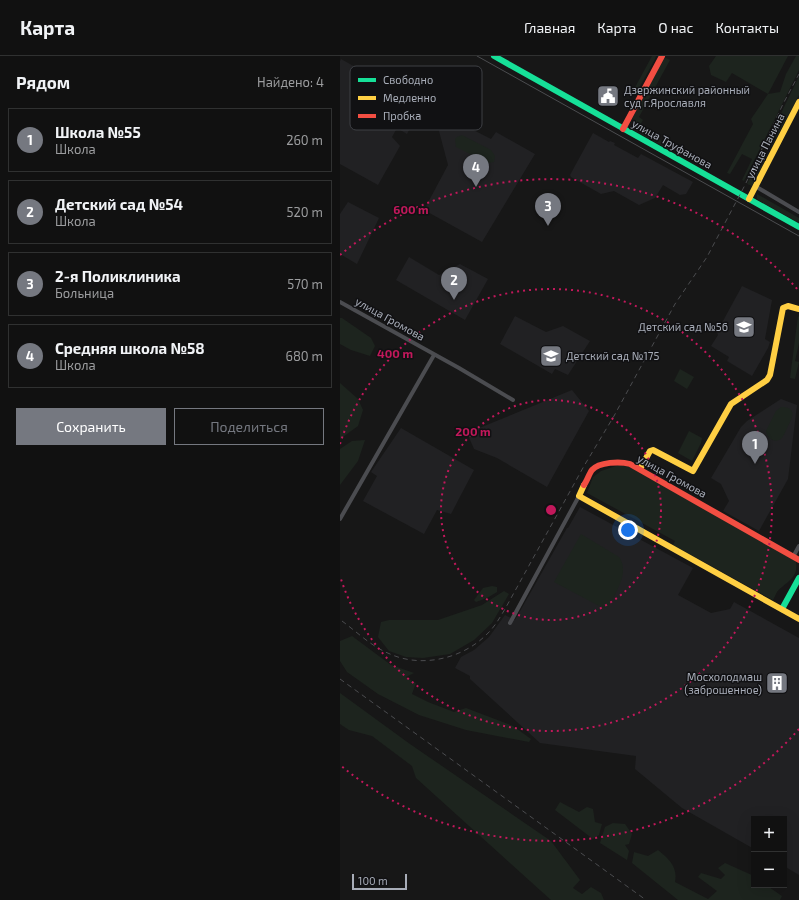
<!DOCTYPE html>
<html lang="ru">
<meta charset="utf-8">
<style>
:root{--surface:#111;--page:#1e1f1f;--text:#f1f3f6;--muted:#9c9d9f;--line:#303131;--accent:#757880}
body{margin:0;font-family:"Exo 2",sans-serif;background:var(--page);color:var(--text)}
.controls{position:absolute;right:12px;bottom:12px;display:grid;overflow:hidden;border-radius:0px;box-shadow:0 4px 16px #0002}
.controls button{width:36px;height:36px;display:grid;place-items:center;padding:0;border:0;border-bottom:1px solid var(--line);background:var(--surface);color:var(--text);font:20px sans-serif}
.scale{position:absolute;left:12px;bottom:10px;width:55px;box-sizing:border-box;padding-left:4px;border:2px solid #a8adb8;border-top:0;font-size:11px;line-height:14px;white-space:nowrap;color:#a8adb8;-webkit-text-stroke:3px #111113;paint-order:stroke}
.you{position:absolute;left:288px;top:474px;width:14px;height:14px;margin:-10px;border:3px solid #fff;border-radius:50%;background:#1a73e8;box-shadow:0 0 0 6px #1a73e833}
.badge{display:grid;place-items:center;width:26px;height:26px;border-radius:50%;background:var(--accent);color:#fff;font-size:13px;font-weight:700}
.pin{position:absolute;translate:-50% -33px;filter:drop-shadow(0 1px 2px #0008)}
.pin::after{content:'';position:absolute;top:21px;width:14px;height:12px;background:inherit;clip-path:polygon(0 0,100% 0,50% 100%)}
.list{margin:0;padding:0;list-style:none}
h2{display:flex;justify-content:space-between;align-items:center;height:52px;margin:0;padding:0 16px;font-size:17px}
h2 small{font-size:13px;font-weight:400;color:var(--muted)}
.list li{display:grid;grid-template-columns:26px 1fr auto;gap:12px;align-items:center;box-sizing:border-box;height:64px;margin:0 8px 8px;padding:0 8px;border:1px solid var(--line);border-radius:0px}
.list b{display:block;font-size:15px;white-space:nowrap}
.list p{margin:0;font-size:13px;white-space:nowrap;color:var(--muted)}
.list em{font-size:13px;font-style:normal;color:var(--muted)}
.actions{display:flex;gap:8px;padding:12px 16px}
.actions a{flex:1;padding:9px 0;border:1px solid var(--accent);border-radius:0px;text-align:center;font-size:14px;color:var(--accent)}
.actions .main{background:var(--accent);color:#fff}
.map{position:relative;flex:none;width:459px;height:844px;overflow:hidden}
header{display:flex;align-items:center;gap:24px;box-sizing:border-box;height:56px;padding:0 20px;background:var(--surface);border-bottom:1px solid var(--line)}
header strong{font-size:19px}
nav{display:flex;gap:22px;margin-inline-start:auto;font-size:14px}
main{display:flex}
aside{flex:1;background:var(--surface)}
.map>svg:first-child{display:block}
</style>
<header>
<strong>Карта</strong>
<nav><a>Главная</a><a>Карта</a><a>О нас</a><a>Контакты</a></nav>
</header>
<main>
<aside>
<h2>Рядом<small>Найдено: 4</small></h2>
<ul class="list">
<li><span class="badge">1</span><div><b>Школа №55</b><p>Школа</p></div><em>260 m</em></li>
<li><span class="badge">2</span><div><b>Детский сад №54</b><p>Школа</p></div><em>520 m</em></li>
<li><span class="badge">3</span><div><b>2-я Поликлиника</b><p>Больница</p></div><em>570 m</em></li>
<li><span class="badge">4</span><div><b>Средняя школа №58</b><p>Школа</p></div><em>680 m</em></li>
</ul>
<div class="actions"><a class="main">Сохранить</a><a>Поделиться</a></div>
</aside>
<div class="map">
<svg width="459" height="844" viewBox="0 0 459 844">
<rect width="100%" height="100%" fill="#171717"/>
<g fill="#212123">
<polygon points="1,3 40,25 42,25 49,13 83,33 64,65 64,69 70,72 67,78 57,72 52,81 60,90 38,129 0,108 0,5"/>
<polygon points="108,61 151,83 156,76 195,98 142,186 84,154 108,109 99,75"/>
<polygon points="253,77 269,86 270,85 275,87 274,89 298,102 301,98 353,126 346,138 340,139 323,129 315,142 299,149 274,135 261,138 231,121 230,119"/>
<polygon points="8,146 39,162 17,208 0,198 0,158"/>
<polygon points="69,201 99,219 120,208 148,223 125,264 56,224"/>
<polygon points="402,230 432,244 425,283 430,286 428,292 412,320 387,305 389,301 371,290 378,279 377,276"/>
<polygon points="175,260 206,276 223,270 250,285 228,319 215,313 212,318 160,288"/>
<polygon points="232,334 249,355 207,431 157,402 134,393 127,377"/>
<polygon points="441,343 457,349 448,423 419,475 383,455 389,445 381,428 371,422 401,371 407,365"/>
<polygon points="61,372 134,414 111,458 97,454 84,478 23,445 37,420 31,416"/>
<polygon points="240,451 353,512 338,539 371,557 390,553 394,546 459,582 459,819 444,810 444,763 414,763 414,793 342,752 295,713 296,700 200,687 130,623 130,620 115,612 121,601 134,594 149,581 165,559 175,564 227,472 228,472"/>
</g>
<g fill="#1d241e">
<polygon points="312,0 316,0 315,3 297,36 293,37 292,37"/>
<polygon points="376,0 448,0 428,38 440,36 446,18 456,0 459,0 459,14 404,125 402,124 412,103 402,98 390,118 387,117 413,68 411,63 428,38 392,17 386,26 371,19 369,10"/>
<polygon points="326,2 330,4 299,61 303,64 300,69 292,64 299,49 323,3"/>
<path d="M17 19 46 33 50 38V44L46 47C39 47 20 37 13 33 6 28 10 20 17 19Z"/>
<polygon points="459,20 459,39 432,90 427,87 423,95 428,98 412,130 407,128"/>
<polygon points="296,70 333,91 331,94 326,92 294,74"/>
<polygon points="122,79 151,94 155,100 154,106 148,107 116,91 115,83 117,81"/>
<polygon points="417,138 459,162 459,167 420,145 417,143"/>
<polygon points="458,260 459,261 459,287 455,305 459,306 455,323 450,322"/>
<polygon points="0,262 2,262 31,282 35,290 30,300 11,294 0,288"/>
<polygon points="340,313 354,321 347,333 334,325"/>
<polygon points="0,327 18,343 23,354 18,370 0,383"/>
<path d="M441 351C456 351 454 360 448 370 446 374 444 379 442 382 436 388 427 383 426 375L436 355Z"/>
<polygon points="349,375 362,382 361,387 352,405 338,397"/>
<polygon points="25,384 18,405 0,429 0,393 12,385"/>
<path d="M279 409 290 411 438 494C443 498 452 502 456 506 459 523 444 527 437 536 436 538 434 542 433 544L333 489 335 485 247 437 253 421 261 415Z"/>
<path d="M241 478 279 501C290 516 276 536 269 550L266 552 261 551 214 526Z"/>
<polygon points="152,530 157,531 157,536 147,542 136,546 134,544 143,532"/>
<polygon points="164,535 169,538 152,567 134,584 110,598 83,602 66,601 49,595 38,581 41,566 49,564 98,564 142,549"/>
<polygon points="12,580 51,609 74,617 66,621 76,627 72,638 88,646 114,656 126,652 173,670 191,683 189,686 126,674 79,659 38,638 7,616 0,605 0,585"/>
<polygon points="0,637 70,688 211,785 240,824 233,832 242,838 251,831 261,837 264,844 211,844 76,722 72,710 32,680 9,674 0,668"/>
<polygon points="220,746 239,756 247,751 253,753 255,766 262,768 259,779 253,783 215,754"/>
<polygon points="273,767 285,768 292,778 289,788 285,789 289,795 287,804 260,787 265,771"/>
<path d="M318 794C329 803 338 811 335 826L368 843 377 835 358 821 361 817 381 823 385 819 378 812 385 807 414 820V829H426L442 840 440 844H338L292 807 294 796 308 800Z"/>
</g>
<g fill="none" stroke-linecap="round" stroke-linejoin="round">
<g stroke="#4b4c50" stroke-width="4">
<polyline points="415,130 459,156"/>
<polyline points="0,246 119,312 173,344"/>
<polyline points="0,463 94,299"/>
<polyline points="453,501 459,490"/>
<polyline points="170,567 239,440"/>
</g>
<g stroke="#16e098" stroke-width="6">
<polyline points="154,0 459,171"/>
<polyline points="442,553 459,522"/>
</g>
<g stroke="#ffcf43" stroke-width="6">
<polyline points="409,143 459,46"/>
<polyline points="300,413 310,395 313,394 353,415 391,348 427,324 430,319 443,252 448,250 459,253"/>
<polyline points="244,429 239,440 459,563"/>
</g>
<g stroke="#f24e42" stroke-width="6">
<polyline points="283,73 322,0"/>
<path d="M244 429C247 425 249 418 252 414 259 406 280 405 290 408L459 504"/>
</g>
<polyline stroke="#4b4c4f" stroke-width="1" points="137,0 459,180"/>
<g stroke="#4b4c4f" stroke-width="1" stroke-dasharray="5 4" stroke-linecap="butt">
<path d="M2 565C17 576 32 591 50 598 81 612 121 603 145 580 154 572 159 563 165 553L244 410 274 360 335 248 367 201 405 129 443 48 459 18"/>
<polyline points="0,623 306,844"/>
</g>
</g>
<g fill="none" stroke="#c2185b" stroke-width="2" stroke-dasharray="2 4">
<circle cx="211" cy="454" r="110"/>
<path d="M0 388A221 221 0 1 1 0 520"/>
<path d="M459 673A331 331 0 0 1 0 709M0 199A331 331 0 0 1 459 235"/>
</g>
<defs>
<g id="civic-square" transform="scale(1.15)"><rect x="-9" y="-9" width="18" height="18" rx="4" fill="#757880" stroke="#111113"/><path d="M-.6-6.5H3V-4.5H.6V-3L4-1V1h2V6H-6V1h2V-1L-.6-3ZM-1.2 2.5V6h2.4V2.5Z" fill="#fff"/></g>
<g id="school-square" transform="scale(1.15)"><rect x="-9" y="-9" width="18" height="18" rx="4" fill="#757880" stroke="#111113"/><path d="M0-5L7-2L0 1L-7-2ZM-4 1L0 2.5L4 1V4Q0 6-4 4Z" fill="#fff"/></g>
<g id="building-square" transform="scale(1.15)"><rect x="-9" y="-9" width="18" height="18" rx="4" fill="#757880" stroke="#111113"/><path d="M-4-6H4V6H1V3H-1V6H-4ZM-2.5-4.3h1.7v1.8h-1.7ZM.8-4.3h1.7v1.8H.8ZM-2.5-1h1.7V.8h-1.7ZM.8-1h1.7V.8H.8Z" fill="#fff"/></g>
</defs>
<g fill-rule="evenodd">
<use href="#civic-square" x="268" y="40"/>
<use href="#school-square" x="404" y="271"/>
<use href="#school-square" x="211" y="300"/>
<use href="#building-square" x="437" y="627"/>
</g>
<g text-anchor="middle" stroke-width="3" stroke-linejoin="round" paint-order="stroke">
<g font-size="11" fill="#a8adb8" stroke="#111113" text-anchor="start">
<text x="284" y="38">Дзержинский районный<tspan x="284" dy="13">суд г.Ярославля</tspan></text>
<text x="388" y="275" text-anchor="end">Детский сад №56</text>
<text x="226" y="304">Детский сад №175</text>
<text x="422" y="625" text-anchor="end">Мосхолодмаш<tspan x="422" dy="13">(заброшенное)</tspan></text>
</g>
<g font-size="11" fill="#a8adb8" stroke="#111113">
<text transform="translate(332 88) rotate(29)" y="4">улица Труфанова</text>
<text transform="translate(425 90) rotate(-63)" y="4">улица Панина</text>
<text transform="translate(50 263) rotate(29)" y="4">улица Громова</text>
<text transform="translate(332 420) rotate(29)" y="4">улица Громова</text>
</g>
</g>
<rect x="10" y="10" width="132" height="64" rx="6" fill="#111113" stroke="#3e4045" stroke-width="1"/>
<rect x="18" y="22" width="18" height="4" fill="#16e098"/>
<rect x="18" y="40" width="18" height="4" fill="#ffcf43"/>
<rect x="18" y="58" width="18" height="4" fill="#f24e42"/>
<g font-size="11" fill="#a8adb8">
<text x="43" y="28">Свободно</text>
<text x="43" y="46">Медленно</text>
<text x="43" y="64">Пробка</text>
</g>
<circle cx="211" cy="454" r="6" fill="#c2185b" stroke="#111113" stroke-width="2"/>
<g font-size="12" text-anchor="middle" font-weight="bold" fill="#c2185b" stroke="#111113" stroke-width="3" stroke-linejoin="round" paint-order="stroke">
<text x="71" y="158">600 m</text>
<text x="55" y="302">400 m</text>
<text x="133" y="380">200 m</text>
</g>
</svg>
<div class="controls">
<button>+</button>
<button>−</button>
</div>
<div class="scale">100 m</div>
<div class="you"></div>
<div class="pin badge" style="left:415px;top:408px">1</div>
<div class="pin badge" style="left:114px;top:244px">2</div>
<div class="pin badge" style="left:208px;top:170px">3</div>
<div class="pin badge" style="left:136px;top:131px">4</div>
</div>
</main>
